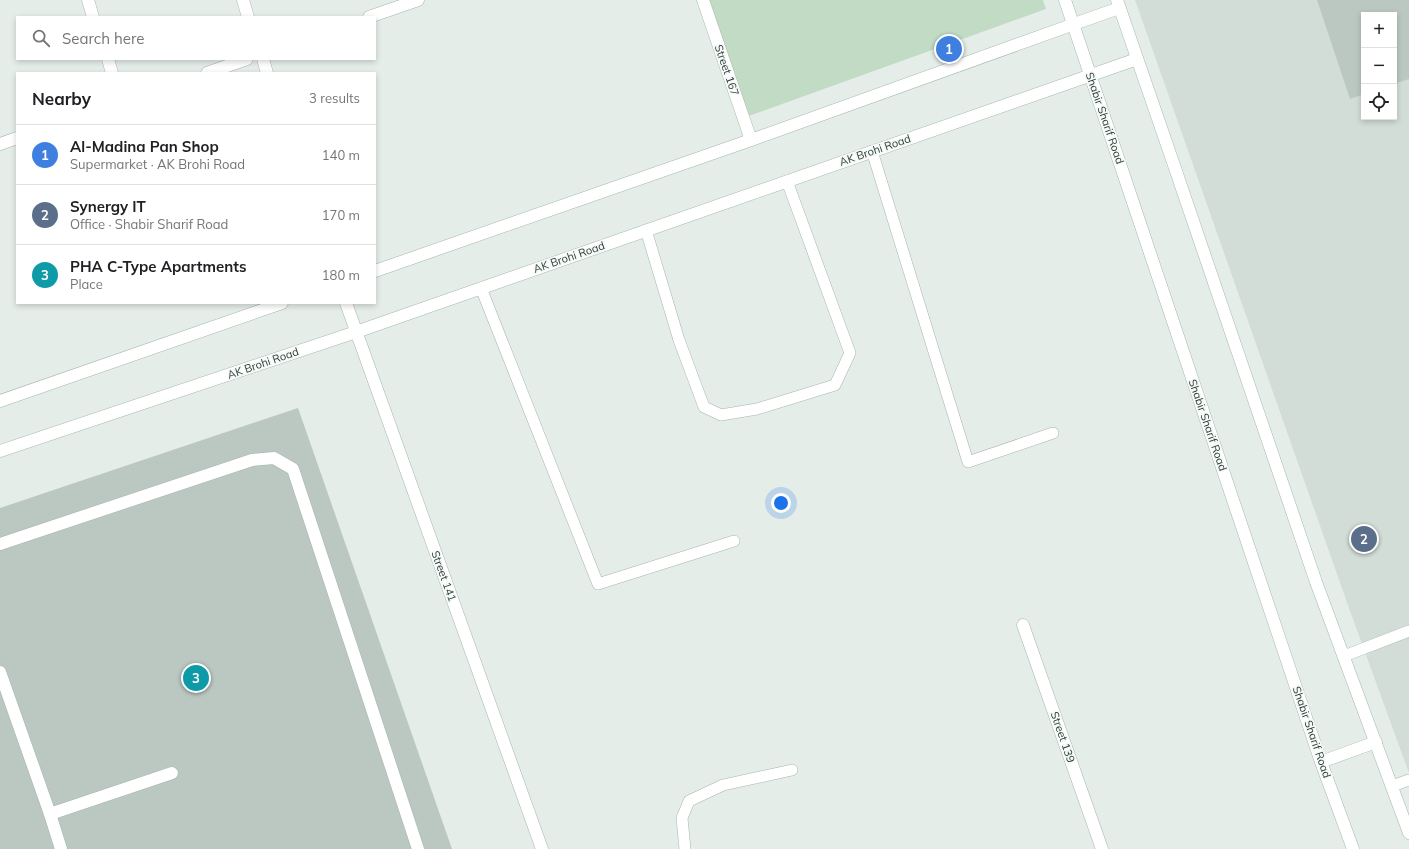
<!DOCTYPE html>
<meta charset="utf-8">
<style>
:root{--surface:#fff;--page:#f2f2f2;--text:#202124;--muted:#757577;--line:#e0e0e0;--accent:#d93025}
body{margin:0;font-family:Mulish,sans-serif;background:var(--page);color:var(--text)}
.controls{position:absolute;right:12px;top:12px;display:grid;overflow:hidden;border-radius:0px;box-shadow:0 2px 6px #0003}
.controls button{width:36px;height:36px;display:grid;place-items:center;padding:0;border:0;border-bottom:1px solid var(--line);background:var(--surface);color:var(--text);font:20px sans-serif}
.you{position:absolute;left:781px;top:503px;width:14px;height:14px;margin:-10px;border:3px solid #fff;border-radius:50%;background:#1a73e8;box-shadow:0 0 0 6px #1a73e833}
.badge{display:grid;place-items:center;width:26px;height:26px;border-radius:50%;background:var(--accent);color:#fff;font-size:13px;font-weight:700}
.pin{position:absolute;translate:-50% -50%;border:2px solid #fff;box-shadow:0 1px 4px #0006}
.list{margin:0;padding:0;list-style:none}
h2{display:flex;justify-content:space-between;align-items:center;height:52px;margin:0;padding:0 16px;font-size:17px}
h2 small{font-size:13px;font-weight:400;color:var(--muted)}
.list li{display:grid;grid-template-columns:26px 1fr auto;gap:12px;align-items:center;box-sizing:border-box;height:60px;padding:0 16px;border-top:1px solid var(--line)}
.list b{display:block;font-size:15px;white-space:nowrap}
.list p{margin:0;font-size:13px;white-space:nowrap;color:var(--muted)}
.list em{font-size:13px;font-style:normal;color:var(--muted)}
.icon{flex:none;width:22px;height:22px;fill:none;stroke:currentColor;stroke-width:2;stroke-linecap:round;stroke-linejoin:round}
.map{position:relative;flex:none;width:1409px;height:849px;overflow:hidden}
.search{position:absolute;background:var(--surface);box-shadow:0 2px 6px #0003;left:16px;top:16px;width:360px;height:44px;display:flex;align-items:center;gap:10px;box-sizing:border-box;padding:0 14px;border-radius:0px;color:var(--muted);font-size:15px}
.panel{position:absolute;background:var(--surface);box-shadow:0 2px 6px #0003;left:16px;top:72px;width:360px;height:232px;border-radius:0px}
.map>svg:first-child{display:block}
</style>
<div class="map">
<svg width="1409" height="849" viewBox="0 0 1409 849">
<rect width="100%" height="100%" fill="#e5ede8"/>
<path fill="#d3ddd7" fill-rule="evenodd" d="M1135 0H1409V773L1350 611ZM1364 15H1394V117H1364Z"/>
<polygon fill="#c1dbc5" points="703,0 1043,0 1046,9 743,118"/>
<g fill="#bbc7c1">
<polygon points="1317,0 1409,0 1409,79 1394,84 1394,15 1364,15 1364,94 1350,99"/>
<polygon points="298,408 452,849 0,849 0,508"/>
</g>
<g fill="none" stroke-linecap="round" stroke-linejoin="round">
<g stroke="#a8b5ae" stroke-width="12">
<g id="lane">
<polyline points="872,151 968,462 1053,433"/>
<polyline points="646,230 679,340 704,407 721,415 757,409 835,385 850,353 787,181"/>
<polyline points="481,288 598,584 734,541"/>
<polyline points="1344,656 1409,631"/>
<polyline points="1392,786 1409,780"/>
<polyline points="685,849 682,818 689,801 723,785 792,770"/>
</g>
</g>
<g stroke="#a8b5ae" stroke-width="13">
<g id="street">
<polyline points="88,0 93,17"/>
<polyline points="243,0 248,17"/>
<polyline points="703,0 751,140"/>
<polyline points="369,17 418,0"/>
<polyline points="108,59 112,73"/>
<polyline points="263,59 267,73"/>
<polyline points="207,73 247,59"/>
<polyline points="0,144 17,138"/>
<polyline points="346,303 542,849"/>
<polyline points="0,544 252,460 274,458 293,469 418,849"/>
<polyline points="1023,625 1102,849"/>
<polyline points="0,672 50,814 61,849"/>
<polyline points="50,814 172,773"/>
</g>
</g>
<g stroke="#a5b7af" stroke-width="13">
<g id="secondary">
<polyline points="1065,0 1321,762 1353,849"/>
<polyline points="1117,0 1176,171 1316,582 1409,833"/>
<polyline points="375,271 751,140 1119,8"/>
<polyline points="0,401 282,303"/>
<polyline points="0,451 356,332 1137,59"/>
<polyline points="1321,762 1376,742"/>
</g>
</g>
<use href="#lane" stroke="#fff" stroke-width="11"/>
<use href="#street" stroke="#fff" stroke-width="12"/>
<use href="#secondary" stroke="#fff" stroke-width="12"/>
</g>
<g text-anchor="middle" stroke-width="3.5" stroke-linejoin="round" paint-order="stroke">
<g font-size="11" fill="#263d34" stroke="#f6f9f7">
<text transform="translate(727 70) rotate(71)" y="4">Street 167</text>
<text transform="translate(1105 118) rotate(71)" y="4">Shabir Sharif Road</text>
<text transform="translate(875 150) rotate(-19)" y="4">AK Brohi Road</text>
<text transform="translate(569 257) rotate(-19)" y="4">AK Brohi Road</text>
<text transform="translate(263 363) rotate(-19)" y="4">AK Brohi Road</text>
<text transform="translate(1208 425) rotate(71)" y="4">Shabir Sharif Road</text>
<text transform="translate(444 576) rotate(70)" y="4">Street 141</text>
<text transform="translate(1312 732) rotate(71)" y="4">Shabir Sharif Road</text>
<text transform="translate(1063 737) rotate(71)" y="4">Street 139</text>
</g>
</g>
</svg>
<div class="controls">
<button>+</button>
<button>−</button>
<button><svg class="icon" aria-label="locate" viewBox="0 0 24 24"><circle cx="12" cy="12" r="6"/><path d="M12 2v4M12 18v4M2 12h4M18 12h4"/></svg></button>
</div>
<div class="you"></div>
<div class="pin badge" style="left:949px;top:49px;background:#3f7fe0">1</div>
<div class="pin badge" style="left:1364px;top:539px;background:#5c6f8a">2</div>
<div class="pin badge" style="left:196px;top:678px;background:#0f9aa8">3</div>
<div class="search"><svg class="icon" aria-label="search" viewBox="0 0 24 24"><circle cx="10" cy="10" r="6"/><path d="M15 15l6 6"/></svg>Search here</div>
<section class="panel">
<h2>Nearby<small>3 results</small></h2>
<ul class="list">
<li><span class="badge" style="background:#3f7fe0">1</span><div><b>Al-Madina Pan Shop</b><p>Supermarket · AK Brohi Road</p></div><em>140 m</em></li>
<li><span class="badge" style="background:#5c6f8a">2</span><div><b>Synergy IT</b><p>Office · Shabir Sharif Road</p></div><em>170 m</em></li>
<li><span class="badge" style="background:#0f9aa8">3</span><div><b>PHA C-Type Apartments</b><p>Place</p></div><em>180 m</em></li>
</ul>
</section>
</div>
